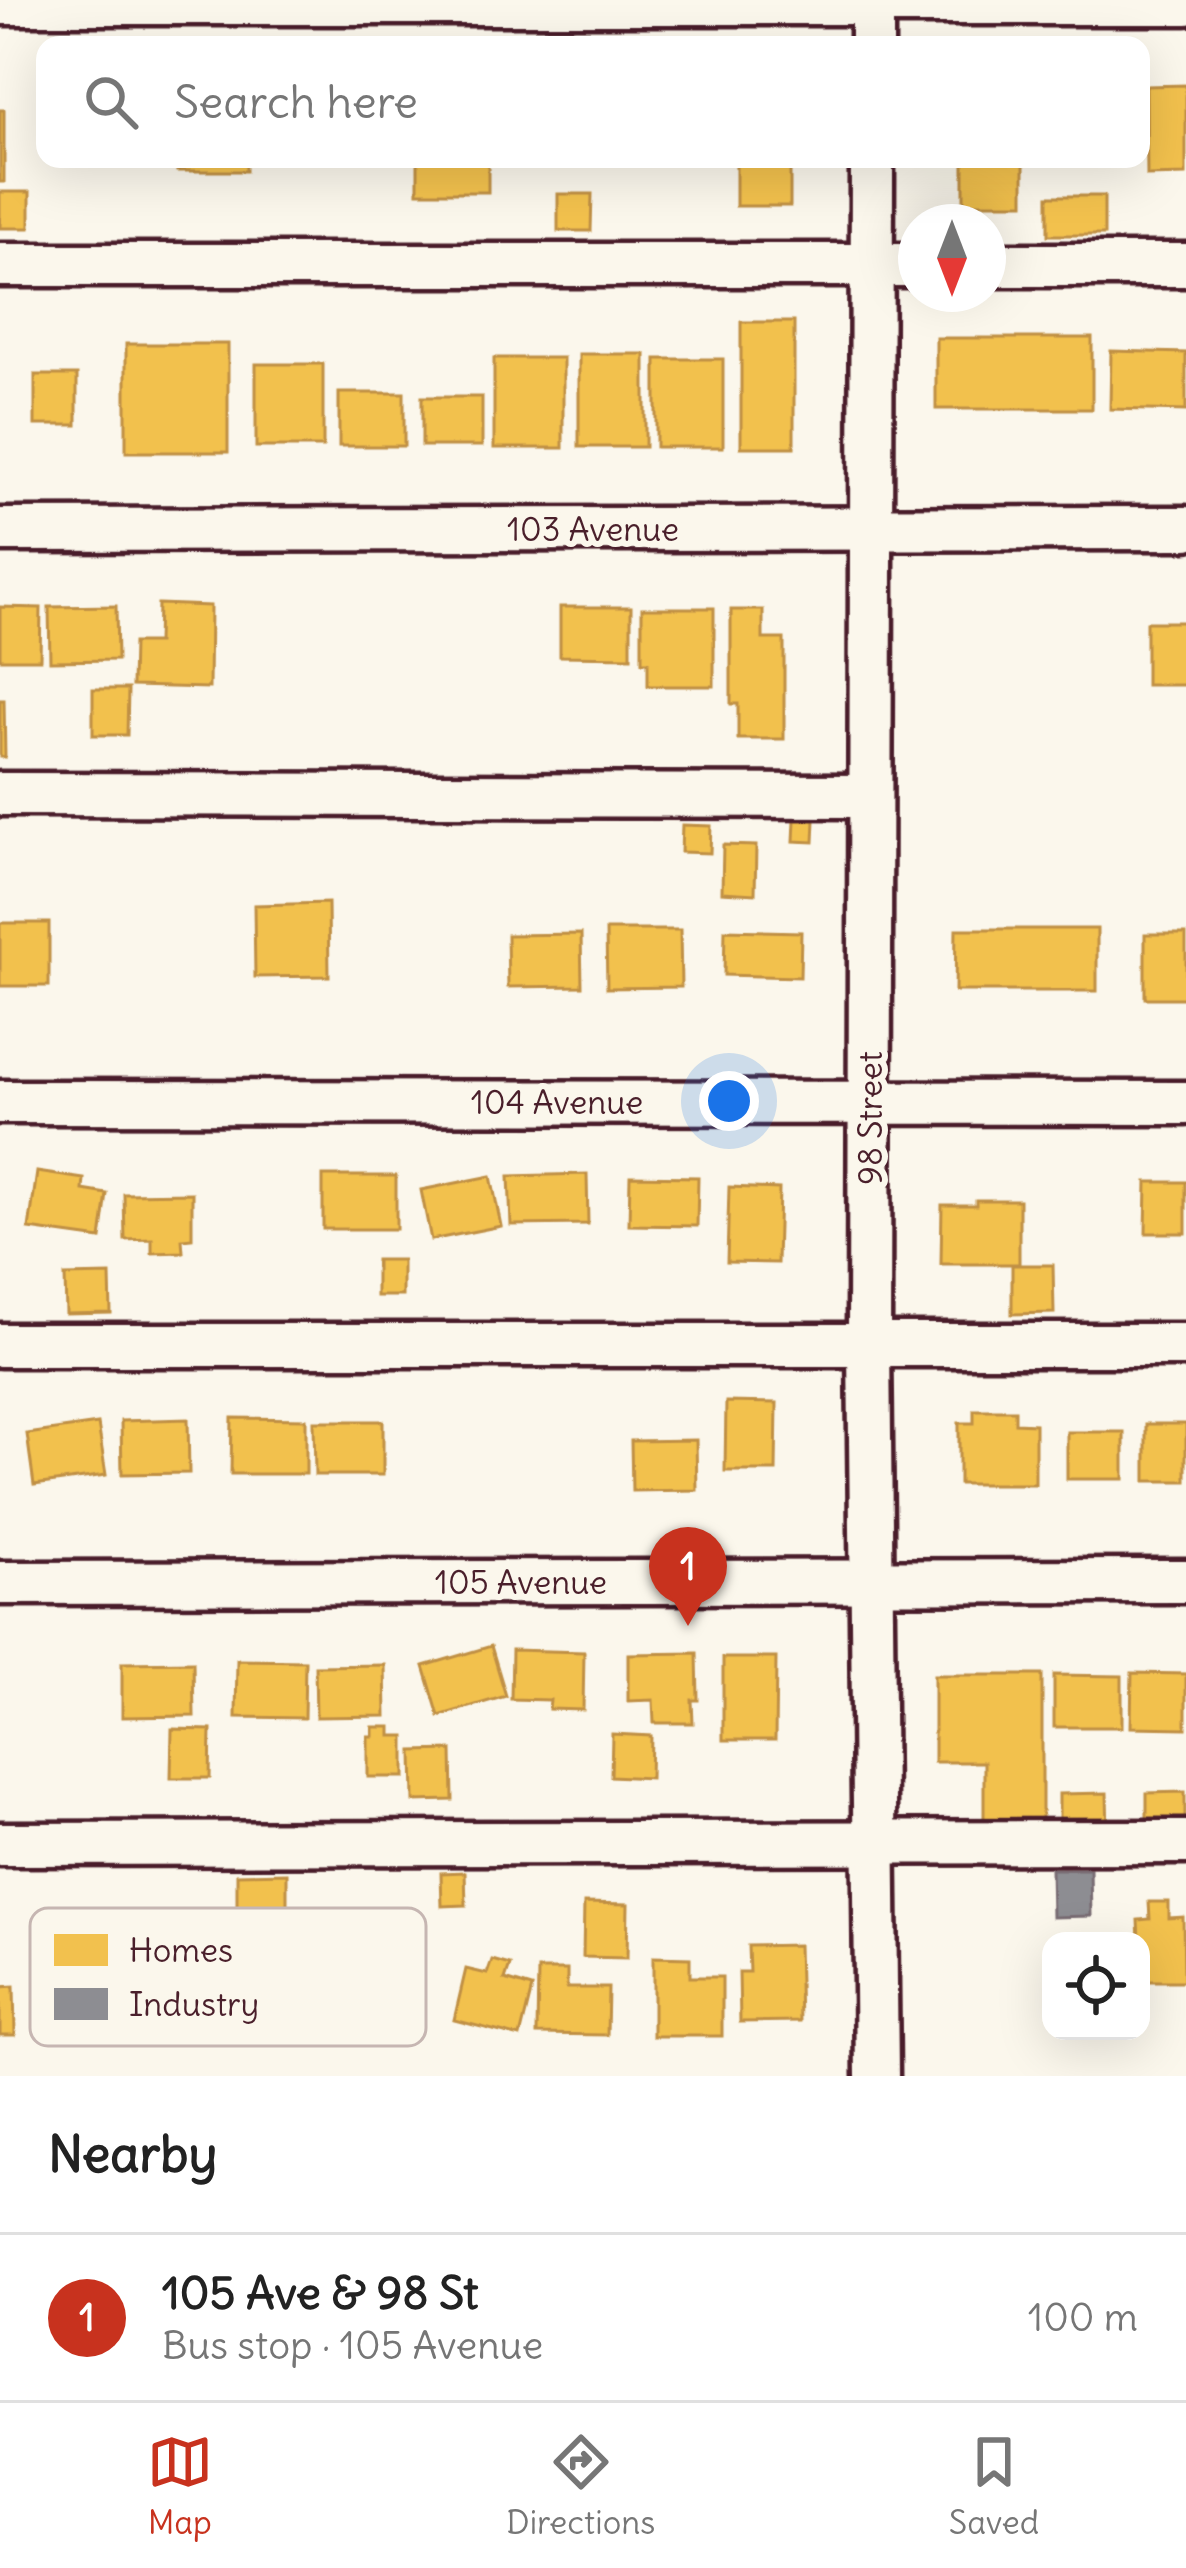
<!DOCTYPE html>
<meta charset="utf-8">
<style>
:root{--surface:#fff;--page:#f6f6f6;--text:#222;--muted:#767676;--line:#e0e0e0;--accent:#c8321e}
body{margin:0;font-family:Delius,sans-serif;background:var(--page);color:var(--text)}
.controls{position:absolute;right:36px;bottom:36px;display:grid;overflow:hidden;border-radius:24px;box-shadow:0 12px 48px #0002}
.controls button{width:108px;height:108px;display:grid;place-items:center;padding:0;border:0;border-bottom:3px solid var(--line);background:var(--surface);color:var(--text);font:60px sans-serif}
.compass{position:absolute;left:898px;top:204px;width:108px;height:108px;border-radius:50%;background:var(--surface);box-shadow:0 12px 48px #0002;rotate:180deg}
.you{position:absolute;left:729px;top:1101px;width:42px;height:42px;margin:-30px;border:9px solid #fff;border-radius:50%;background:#1a73e8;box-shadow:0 0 0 18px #1a73e833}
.badge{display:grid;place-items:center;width:78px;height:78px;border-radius:50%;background:var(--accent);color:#fff;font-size:39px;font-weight:700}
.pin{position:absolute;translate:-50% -99px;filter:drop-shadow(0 3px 6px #0008)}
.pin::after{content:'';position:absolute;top:63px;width:42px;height:36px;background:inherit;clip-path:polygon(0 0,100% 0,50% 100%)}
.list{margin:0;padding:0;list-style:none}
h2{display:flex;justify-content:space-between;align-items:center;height:156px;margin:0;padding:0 48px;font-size:51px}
h2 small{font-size:39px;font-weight:400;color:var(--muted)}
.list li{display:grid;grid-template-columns:78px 1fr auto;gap:36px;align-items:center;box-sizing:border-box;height:168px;padding:0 48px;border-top:3px solid var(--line)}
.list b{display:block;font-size:45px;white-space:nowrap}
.list p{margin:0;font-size:39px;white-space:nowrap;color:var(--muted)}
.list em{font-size:39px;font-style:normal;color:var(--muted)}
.icon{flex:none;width:66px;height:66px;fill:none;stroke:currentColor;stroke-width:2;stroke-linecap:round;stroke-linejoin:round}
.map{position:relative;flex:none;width:1186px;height:2076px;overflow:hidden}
.search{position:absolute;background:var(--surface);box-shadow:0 12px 48px #0002;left:36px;right:36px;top:36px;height:132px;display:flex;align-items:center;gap:30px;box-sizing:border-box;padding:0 42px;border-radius:24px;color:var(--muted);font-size:45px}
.sheet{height:324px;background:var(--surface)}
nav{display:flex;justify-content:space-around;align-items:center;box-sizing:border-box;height:168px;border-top:3px solid var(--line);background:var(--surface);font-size:33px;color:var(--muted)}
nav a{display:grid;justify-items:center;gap:6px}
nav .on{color:var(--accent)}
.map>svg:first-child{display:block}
</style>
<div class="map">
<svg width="1186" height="2076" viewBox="0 0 1186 2076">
<rect width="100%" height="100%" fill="#fbf7ec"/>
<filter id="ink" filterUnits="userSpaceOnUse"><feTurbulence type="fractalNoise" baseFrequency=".00833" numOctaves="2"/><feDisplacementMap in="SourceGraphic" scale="24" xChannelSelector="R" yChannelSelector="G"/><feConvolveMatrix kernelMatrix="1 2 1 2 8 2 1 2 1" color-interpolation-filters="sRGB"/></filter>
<g filter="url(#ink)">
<g fill="#f2c14e" stroke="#c09044" stroke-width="3">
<polygon points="1186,85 1186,175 1147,176 1146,86"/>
<rect x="0" y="110" width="4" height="72"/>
<rect x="177" y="159" width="69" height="12"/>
<rect x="418" y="159" width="70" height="33"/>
<rect x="736" y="159" width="54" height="47"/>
<rect x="964" y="159" width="60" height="44"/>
<rect x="0" y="192" width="30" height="36"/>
<polygon points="558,194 592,194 591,231 558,231"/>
<rect x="1048" y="196" width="56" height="39"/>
<rect x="741" y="322" width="53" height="125"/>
<rect x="936" y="338" width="156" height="71"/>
<rect x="126" y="344" width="102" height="108"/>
<polygon points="1111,351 1186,353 1186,411 1110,409"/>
<rect x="579" y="354" width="66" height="93"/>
<rect x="494" y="358" width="69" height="90"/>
<rect x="656" y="359" width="67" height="88"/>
<rect x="256" y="364" width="67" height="83"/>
<rect x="35" y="375" width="42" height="50"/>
<rect x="339" y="393" width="65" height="53"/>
<rect x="422" y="397" width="60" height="49"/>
<polygon points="158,604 210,606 209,688 132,686 133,643 157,643"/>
<polygon points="116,606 117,660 50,661 49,607"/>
<polygon points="0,607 41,608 40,659 0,659"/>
<polygon points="560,607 631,607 631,657 560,656"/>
<polygon points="642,608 714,608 714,686 648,686 648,662 642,662"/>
<polygon points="731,610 763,610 763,639 784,639 784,739 738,739 738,704 731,704"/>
<rect x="1146" y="622" width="40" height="63"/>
<polygon points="93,689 128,689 127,735 93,735"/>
<polygon points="0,700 4,700 5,757 0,757"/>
<polygon points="795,820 815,820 814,842 794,841"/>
<polygon points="682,825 711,826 710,853 681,852"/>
<polygon points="723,845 756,846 755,894 722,892"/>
<polygon points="328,903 329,976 255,977 254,905"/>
<rect x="0" y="923" width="49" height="63"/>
<polygon points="956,929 1097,929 1097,991 955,991"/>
<polygon points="606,930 680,930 681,987 607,988"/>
<polygon points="725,930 801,932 800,977 724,975"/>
<polygon points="581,934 582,986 508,987 507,935"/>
<rect x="1145" y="934" width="41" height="64"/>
<polygon points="37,1172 84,1179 83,1190 107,1194 101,1239 29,1229"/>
<polygon points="587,1174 588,1224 511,1225 509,1176"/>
<rect x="323" y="1176" width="73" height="53"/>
<polygon points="491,1176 501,1226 431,1240 421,1190"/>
<polygon points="630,1176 698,1177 697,1226 629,1225"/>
<polygon points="1147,1182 1186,1182 1186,1233 1146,1233"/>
<polygon points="729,1187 779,1189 777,1263 727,1262"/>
<polygon points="192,1193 192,1238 182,1239 183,1252 152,1253 152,1239 125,1240 124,1194"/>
<polygon points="976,1200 1019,1200 1019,1264 941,1264 942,1205 976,1205"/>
<rect x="376" y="1260" width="26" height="36"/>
<polygon points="1012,1265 1053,1265 1054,1313 1012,1314"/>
<polygon points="110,1275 111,1313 66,1314 65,1276"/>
<polygon points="726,1402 777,1403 776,1471 725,1471"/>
<polygon points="974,1410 1015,1410 1015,1423 1035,1424 1035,1484 959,1484 959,1423 974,1423"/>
<polygon points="232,1418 306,1419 306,1474 231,1474"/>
<polygon points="188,1419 189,1473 122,1474 121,1421"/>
<polygon points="314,1421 383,1421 383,1475 315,1475"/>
<polygon points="98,1424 106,1475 34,1485 27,1434"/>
<rect x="1146" y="1424" width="40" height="57"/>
<rect x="1067" y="1432" width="57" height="47"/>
<polygon points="696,1440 697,1490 632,1491 631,1441"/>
<polygon points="491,1646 506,1696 439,1716 424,1666"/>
<polygon points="512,1650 584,1652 583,1710 549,1709 550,1700 511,1699"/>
<polygon points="697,1653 698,1700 692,1700 693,1723 654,1723 653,1700 628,1701 628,1654"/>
<polygon points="723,1658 776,1658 775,1740 723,1740"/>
<polygon points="237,1660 305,1661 304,1718 236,1717"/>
<polygon points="193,1662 194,1716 122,1717 122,1663"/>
<polygon points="385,1665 386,1716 316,1717 315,1666"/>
<polygon points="1132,1673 1186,1674 1186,1728 1131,1727"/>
<polygon points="934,1675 1042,1675 1042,1821 984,1821 984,1762 934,1762"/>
<polygon points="1054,1675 1122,1676 1122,1727 1054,1727"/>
<polygon points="373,1727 391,1727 391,1736 405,1736 405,1777 368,1777 368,1736 373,1736"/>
<polygon points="172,1729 211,1730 210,1778 171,1778"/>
<polygon points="612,1734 651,1736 650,1778 611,1776"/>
<polygon points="452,1750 453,1800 414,1801 413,1751"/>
<polygon points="1185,1792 1185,1834 1147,1835 1147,1793"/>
<polygon points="1107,1793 1108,1835 1059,1836 1059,1794"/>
<polygon points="465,1872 466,1905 442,1906 441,1873"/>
<polygon points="287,1873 287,1921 237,1922 237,1874"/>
<polygon points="1149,1902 1169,1902 1169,1918 1183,1917 1184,1981 1141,1981 1138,1920 1150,1919"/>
<polygon points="584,1903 628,1904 627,1958 583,1957"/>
<polygon points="798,1945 800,2021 740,2022 739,1972 749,1972 748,1946"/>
<polygon points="653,1957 690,1958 690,1977 722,1977 722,2036 653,2036"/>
<polygon points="492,1960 510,1965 505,1980 532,1988 520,2037 454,2020 466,1969 487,1974"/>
<polygon points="538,1970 567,1970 567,1988 608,1988 607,2035 537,2034"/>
<polygon points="14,1986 15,2035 0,2035 0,1987"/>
</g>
<polygon fill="#8d8d92" stroke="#796c73" stroke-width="3" points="1051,1869 1090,1869 1091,1916 1052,1917"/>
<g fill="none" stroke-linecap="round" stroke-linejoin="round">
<g stroke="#4a1f2b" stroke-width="51">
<g id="minor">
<polyline points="0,3 1186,3"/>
<polyline points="872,45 872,0"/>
<polyline points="872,159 869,1346 877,2076"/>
<polyline points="0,265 916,265"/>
<polyline points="988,265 1186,265"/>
<polyline points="0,530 1186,528"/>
<polyline points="0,794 869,796"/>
<polyline points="0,1102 1186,1103"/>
<polyline points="0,1345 1186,1345"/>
<polyline points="0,1583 1186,1581"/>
<polyline points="0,1844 1186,1842"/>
</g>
</g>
<use href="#minor" stroke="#fbf7ec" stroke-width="42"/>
</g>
</g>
<g text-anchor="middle" stroke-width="12" stroke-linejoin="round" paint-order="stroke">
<g font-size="33" fill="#4a1f2b" stroke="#fbf7ec">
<text x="593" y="541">103 Avenue</text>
<text x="557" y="1114">104 Avenue</text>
<text transform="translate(870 1118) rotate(-90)" y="12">98 Street</text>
<text x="521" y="1594">105 Avenue</text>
</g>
</g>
<rect x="30" y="1908" width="396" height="138" rx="18" fill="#fbf7ec" stroke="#c6b6b2" stroke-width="3"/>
<rect x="54" y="1934" width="54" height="32" fill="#f2c14e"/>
<rect x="54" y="1988" width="54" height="32" fill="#8d8d92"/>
<g font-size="33" fill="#4a1f2b">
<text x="129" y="1962">Homes</text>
<text x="129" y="2016">Industry</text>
</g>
</svg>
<div class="controls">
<button><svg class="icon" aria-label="locate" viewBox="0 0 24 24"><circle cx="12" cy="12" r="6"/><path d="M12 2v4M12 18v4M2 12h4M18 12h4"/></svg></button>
</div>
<svg class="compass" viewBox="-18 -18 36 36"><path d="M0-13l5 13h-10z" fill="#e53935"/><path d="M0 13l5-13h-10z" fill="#767676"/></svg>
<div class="you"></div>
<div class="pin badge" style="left:688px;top:1626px">1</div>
<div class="search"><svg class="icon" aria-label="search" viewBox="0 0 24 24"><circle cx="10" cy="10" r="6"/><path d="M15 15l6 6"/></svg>Search here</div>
</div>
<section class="sheet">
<h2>Nearby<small></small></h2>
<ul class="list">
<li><span class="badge">1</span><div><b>105 Ave &amp; 98 St</b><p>Bus stop · 105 Avenue</p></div><em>100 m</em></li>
</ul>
</section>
<nav>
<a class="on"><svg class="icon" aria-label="map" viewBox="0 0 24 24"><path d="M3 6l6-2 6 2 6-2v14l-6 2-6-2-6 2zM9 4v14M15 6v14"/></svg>Map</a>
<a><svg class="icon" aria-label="directions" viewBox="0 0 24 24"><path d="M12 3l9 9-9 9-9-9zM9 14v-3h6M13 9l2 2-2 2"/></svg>Directions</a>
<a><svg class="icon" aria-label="saved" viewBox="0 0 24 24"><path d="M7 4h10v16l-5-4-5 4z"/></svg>Saved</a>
</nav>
